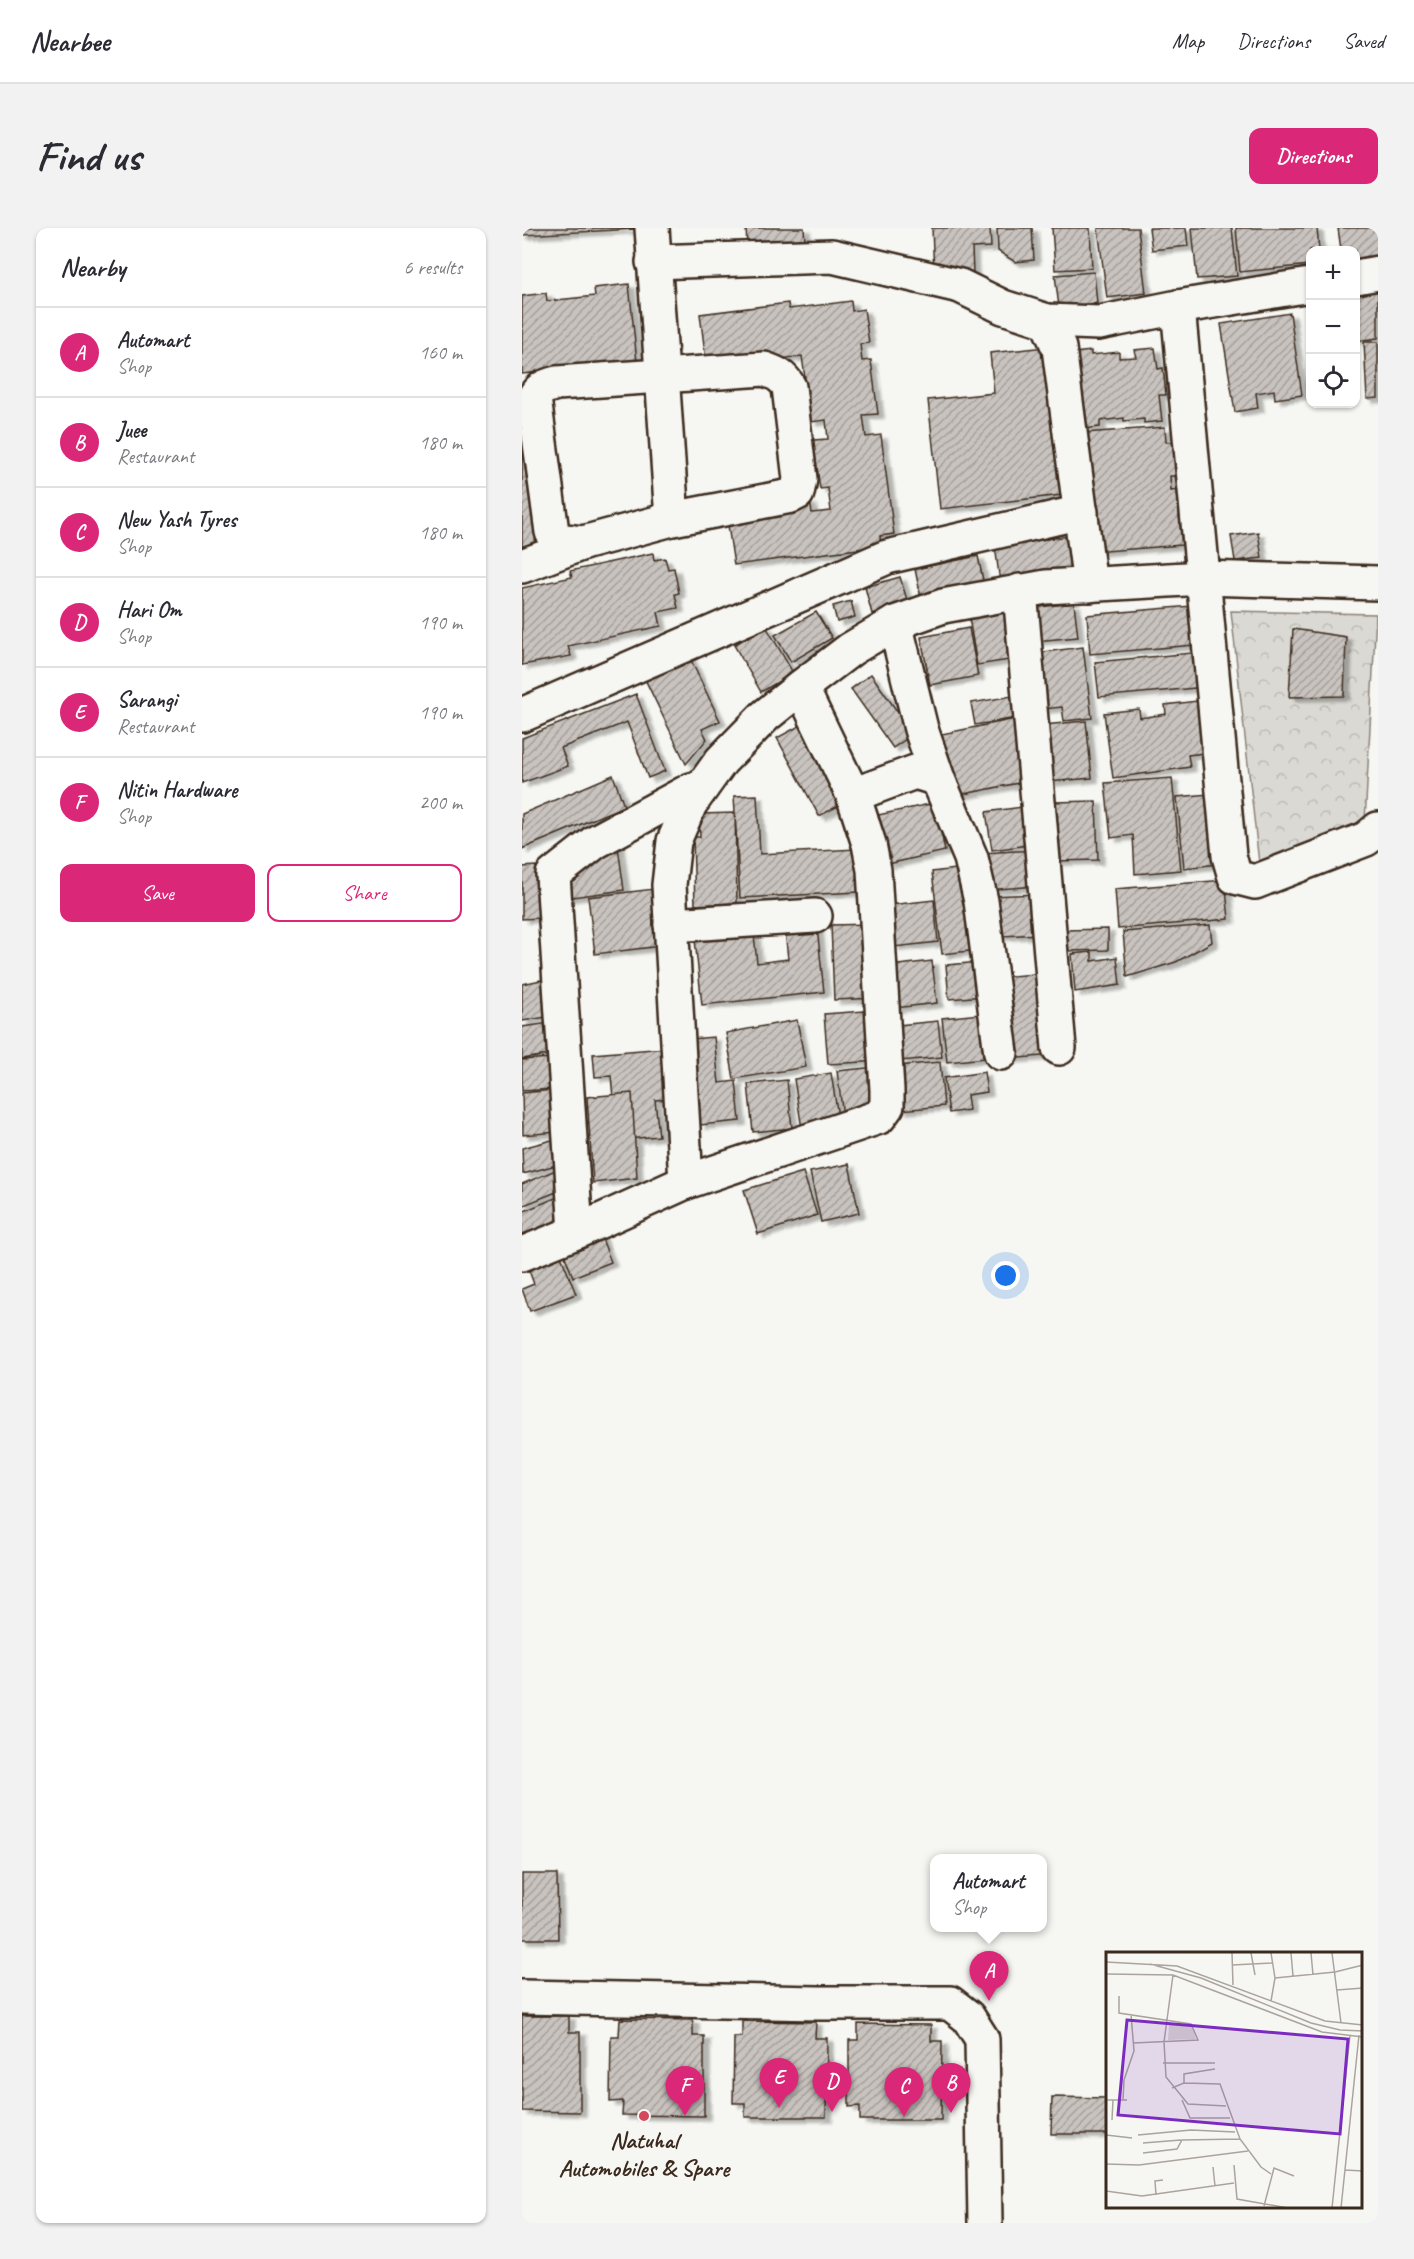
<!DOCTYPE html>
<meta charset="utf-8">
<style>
:root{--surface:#fff;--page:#f2f2f3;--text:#2b2b33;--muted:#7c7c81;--line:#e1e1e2;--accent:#db2777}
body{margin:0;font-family:Caveat,sans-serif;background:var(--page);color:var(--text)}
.controls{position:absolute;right:18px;top:18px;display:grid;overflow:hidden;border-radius:12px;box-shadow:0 2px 4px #0004}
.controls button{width:54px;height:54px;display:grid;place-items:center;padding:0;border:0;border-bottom:2px solid var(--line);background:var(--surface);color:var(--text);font:30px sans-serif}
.you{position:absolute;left:484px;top:1048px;width:21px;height:21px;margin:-15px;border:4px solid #fff;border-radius:50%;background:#1a73e8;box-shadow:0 0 0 9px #1a73e833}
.badge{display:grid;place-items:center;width:39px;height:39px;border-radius:50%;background:var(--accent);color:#fff;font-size:20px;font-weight:700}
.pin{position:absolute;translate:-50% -50px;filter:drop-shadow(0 2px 3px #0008)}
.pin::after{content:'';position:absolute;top:32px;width:21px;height:18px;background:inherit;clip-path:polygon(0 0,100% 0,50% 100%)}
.popup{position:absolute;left:408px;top:1626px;width:117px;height:78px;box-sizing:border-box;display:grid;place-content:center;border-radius:12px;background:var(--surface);filter:drop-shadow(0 2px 4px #0005);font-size:20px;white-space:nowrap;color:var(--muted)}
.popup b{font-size:22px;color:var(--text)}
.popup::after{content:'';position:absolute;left:50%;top:100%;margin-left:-12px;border:12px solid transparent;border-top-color:var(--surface)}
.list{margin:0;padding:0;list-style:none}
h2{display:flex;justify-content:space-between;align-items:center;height:78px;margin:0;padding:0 24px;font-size:26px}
h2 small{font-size:20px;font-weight:400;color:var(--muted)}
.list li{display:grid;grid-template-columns:39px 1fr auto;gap:18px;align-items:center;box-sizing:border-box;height:90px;padding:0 24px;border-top:2px solid var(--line)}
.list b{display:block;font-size:22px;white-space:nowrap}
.list p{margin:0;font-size:20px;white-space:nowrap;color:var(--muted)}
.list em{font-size:20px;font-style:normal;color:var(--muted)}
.actions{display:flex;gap:12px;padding:18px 24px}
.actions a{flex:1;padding:14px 0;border:2px solid var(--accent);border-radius:12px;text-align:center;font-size:21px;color:var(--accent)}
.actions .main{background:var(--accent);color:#fff}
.icon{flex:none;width:33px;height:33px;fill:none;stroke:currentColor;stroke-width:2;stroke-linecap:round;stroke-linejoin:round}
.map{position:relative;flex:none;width:856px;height:1995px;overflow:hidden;border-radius:12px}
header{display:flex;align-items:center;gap:36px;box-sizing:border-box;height:84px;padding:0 30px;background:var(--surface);border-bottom:2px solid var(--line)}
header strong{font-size:28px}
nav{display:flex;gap:33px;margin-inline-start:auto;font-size:21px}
.intro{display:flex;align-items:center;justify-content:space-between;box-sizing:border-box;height:144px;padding:0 36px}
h1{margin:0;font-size:42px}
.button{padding:15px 27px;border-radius:12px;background:var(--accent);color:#fff;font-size:21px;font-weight:700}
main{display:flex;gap:36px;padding:0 36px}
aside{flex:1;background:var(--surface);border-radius:12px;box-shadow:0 2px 4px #0004}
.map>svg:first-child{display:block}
</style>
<header>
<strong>Nearbee</strong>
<nav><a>Map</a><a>Directions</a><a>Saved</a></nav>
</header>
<div class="intro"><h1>Find us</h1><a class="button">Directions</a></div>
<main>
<aside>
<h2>Nearby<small>6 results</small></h2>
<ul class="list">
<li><span class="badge">A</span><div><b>Automart</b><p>Shop</p></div><em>160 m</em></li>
<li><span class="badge">B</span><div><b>Juee</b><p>Restaurant</p></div><em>180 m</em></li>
<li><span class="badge">C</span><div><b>New Yash Tyres</b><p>Shop</p></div><em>180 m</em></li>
<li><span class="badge">D</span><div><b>Hari Om</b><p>Shop</p></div><em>190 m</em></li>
<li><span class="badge">E</span><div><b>Sarangi</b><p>Restaurant</p></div><em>190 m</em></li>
<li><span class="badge">F</span><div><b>Nitin Hardware</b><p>Shop</p></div><em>200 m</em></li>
</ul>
<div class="actions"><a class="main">Save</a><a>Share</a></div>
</aside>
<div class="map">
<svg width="856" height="1995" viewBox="0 0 856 1995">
<defs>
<pattern id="forest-crowns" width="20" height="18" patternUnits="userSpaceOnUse" patternTransform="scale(1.5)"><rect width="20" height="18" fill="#dad9d3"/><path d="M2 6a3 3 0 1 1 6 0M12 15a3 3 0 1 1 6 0" fill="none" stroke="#bcbab5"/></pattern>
<pattern id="building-hatch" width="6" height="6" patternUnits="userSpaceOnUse" patternTransform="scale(1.5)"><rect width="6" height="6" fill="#c8c3be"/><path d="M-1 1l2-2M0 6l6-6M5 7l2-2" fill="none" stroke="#a49f9a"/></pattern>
<filter id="shadow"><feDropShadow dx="6" dy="4" stdDeviation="1.5" flood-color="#0004"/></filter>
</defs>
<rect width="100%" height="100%" fill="#f6f6f2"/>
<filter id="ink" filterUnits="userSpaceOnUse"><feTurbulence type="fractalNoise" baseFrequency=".0167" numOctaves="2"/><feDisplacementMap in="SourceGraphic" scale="12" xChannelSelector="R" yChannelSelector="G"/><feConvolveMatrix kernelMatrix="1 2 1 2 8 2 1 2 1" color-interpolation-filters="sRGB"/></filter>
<g filter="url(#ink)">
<polygon fill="url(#forest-crowns)" stroke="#8a8278" stroke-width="1.5" points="709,383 854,386 843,594 737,635"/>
<g fill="url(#building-hatch)" stroke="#3b2a1e" stroke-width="1.5" filter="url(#shadow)">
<polygon points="0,0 114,0 114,1 0,7"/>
<polygon points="224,0 282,0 283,13 225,17"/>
<polygon points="410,0 468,0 469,19 450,20 451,44 412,46"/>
<polygon points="475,0 510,0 512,32 493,34 476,23"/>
<polygon points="530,0 568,0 570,40 533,42"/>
<polygon points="576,0 616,0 624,65 585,70"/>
<polygon points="627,0 664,0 666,18 630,22"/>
<polygon points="670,0 710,0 715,48 675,51"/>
<polygon points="714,0 795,0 797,22 788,22 788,37 718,44"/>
<polygon points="816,0 856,0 856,39 834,42 834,22 819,22"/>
<polygon points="572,44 575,75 537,79 533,47"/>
<polygon points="107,56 115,134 0,146 0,68 24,65 25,73 73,68 72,60"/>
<polygon points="856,63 856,110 834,113 834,66"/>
<polygon points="329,73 330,83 342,81 347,115 338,116 340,133 349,132 356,186 341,187 344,209 359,207 372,306 358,308 359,318 212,337 204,284 288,273 290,285 309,283 306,260 298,261 291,212 306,211 304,192 289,194 280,128 185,141 178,86 266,75 267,81"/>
<polygon points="768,85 780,167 753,171 752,162 734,165 736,180 713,184 699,96"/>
<polygon points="842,114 856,114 856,170 845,171"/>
<polygon points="524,119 540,267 418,281 406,172 472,165 468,125"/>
<polygon points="633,120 636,141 641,140 644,167 637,167 640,193 622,195 622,191 602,193 602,190 578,193 578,199 561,201 552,125 569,123 569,127 597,124 597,130 614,129 612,122"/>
<polygon points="0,178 16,323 0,325"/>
<polygon points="643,199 644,214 652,214 655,248 648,248 649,263 655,262 660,317 571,324 562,205"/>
<polygon points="736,304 740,330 713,333 709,308"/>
<polygon points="547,308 552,344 478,354 473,318"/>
<polygon points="131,325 132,332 143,330 146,341 152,340 157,365 153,366 156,380 136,384 139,398 46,418 49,428 0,437 0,360 50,349 48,343"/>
<polygon points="456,328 462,357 399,370 393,341"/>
<polygon points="378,349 386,375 350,386 343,359"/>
<polygon points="329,373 333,389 315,394 311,378"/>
<polygon points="552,375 556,409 513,413 509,380"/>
<polygon points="492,376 500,430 455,437 446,384"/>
<polygon points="681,377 684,416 568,426 565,387"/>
<polygon points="294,384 310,410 269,434 253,407"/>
<polygon points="244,398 271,445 239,464 212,417"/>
<polygon points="447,400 456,448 408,457 399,409"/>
<polygon points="771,401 824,409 822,468 767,469"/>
<polygon points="561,419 570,490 542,493 540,479 521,481 514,425"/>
<polygon points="681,424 684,459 577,469 573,434"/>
<polygon points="167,428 198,493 180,501 185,511 164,536 122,449"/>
<polygon points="349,446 391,506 371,520 329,461"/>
<polygon points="114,466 143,543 126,550 105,494 39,520 46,538 0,555 0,510"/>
<polygon points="496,467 500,489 453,497 449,475"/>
<polygon points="675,473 682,525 666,527 668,539 591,550 582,485 617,481 618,490 644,486 643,477"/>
<polygon points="498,490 511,552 427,569 415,507"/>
<polygon points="290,491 332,570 297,588 255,510"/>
<polygon points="564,493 570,550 526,554 521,497"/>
<polygon points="91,547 102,578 0,621 0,586"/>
<polygon points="650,550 659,642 613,646 611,607 589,610 583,555"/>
<polygon points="698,565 705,635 662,640 655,569"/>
<polygon points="235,567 238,626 335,621 337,664 218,670 212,568"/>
<polygon points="574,573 576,632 533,633 531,574"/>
<polygon points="413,575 423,623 366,636 356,587"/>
<polygon points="500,579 506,617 470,622 464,584"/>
<polygon points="213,585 215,675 173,677 171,609 178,609 177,586"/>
<polygon points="93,597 102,662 43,670 38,628"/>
<polygon points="514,622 516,658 462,662 459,625"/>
<polygon points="14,638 18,690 0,691 0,639"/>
<polygon points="442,640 456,722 420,726 410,644"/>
<polygon points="703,652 707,691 596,701 593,661"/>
<polygon points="132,661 139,718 73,726 66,669"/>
<polygon points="516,666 518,706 463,709 468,668"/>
<polygon points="412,672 416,714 372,719 368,677"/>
<polygon points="352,696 355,770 312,772 309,697"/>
<polygon points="688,697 690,714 654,734 605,749 601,704"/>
<polygon points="295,699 302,764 180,777 173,712 232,706 235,735 266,731 263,702"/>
<polygon points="586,701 586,722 545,723 543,702"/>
<polygon points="570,724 570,733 595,729 598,757 553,764 550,726"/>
<polygon points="410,733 415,775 373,780 368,738"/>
<polygon points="459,734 462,768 427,771 424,737"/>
<polygon points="524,745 531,827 486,831 479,749"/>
<polygon points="24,751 31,788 0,793 0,756"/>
<polygon points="357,782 360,833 306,836 302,786"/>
<polygon points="468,785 473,829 425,834 420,790"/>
<polygon points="275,792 284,839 212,851 204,805"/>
<polygon points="416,793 420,829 379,833 376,797"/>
<polygon points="28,795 32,826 0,831 0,799"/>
<polygon points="192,809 197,855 214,853 218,893 178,897 169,811"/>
<polygon points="143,820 148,871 133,872 137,908 95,912 89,848 73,849 71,826"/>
<polygon points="29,830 31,861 0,863 0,832"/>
<polygon points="418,834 422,878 379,882 375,838"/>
<polygon points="355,839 359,876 321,888 315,843"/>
<polygon points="462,844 465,864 445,867 447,882 427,885 422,850"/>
<polygon points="309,845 318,901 281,907 272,851"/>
<polygon points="265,852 270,900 231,904 226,856"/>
<polygon points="32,862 35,904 1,907 0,865"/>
<polygon points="110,865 115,950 71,955 65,869"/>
<polygon points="30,912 38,936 1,946 0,920"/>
<polygon points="327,936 337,985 299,994 288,944"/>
<polygon points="36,941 44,960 0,978 0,956"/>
<polygon points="281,944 295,987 236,1006 222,962"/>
<polygon points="38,968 48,991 0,1011 0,984"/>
<polygon points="77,1003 89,1034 51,1049 39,1018"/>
<polygon points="39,1028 54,1066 8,1083 0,1061 12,1056 6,1040"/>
<polygon points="0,1646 35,1646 36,1711 0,1711"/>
<polygon points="0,1788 47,1788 47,1804 58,1804 58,1884 0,1883"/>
<polygon points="98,1791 171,1792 171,1808 182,1808 182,1888 100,1887 101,1873 88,1874 89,1808 97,1808"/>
<polygon points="220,1793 294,1794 293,1810 305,1810 304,1889 223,1889 223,1875 211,1875 212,1809 220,1809"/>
<polygon points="336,1796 409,1797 409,1813 420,1813 419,1892 338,1892 338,1878 327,1879 327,1812 336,1812"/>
<polygon points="530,1869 586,1870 586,1906 529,1906"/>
</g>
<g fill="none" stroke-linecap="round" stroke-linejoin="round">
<g stroke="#3b2a1e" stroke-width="38">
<g id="minor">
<polyline points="130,0 150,291"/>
<polyline points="131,34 310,28 438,58 481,79 525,93 577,95 656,79 788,57"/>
<polyline points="834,49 856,45"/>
<polyline points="656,79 707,628 713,649 733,654 844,611 856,601"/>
<polyline points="525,93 537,120 568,357"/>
<path d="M242 141C254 145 261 148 267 159L278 251 275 265 269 268 150 291 61 315 37 312 30 304 12 170C17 160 24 158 35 155Z"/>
<polyline points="0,338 61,315"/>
<polyline points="498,363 537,820"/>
<polyline points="373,395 399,501 416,551"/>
<polyline points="279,459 331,567 393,544 416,551 449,630 459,673 479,825"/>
<polyline points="0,487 365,329 559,284"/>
<polyline points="149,697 293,688"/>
<polyline points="164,954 147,657 152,613 168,576 199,533 243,488 279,459 329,421 373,395 421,378 524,359 681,350 856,355"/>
<polyline points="54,1004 31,647 73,614 169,562 180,559"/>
<polyline points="0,1026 54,1004 164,954 357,889 365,878 365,862 352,642 347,616 331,567"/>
<polyline points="0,1769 297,1775 428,1775 446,1789 460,1811 463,1995"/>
</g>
</g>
<use href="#minor" stroke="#f6f6f2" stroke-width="33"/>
</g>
</g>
<circle fill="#d1495b" stroke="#f6f6f2" stroke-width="2" cx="122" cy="1888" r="6"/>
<g text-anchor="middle" stroke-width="4.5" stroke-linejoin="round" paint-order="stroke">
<g font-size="24" font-weight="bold" fill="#3b2a1e" stroke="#f6f6f2">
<text x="122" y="1920">Natuhal<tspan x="122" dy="28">Automobiles &amp; Spare</tspan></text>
</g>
</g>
<g transform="translate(584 1724)">
<rect width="256" height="256" fill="#f6f6f2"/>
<path d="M63 72 86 75 90 87 62 88Z" fill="#dad9d3"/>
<path fill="none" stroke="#aba49d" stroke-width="1.5" d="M126 1 127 33M145 1 149 23M165 1 169 26 165 49M185 1 187 24M205 1 207 23M226 1 235 71M0 10 71 14 219 69 257 73M44 12 95 26 205 71 234 78 257 79M126 13 166 11M0 22 67 23 216 80 257 85M67 23 58 90 60 125 82 152 120 154M169 26 229 20 257 13M231 38 257 36M13 44V61L85 72 92 88 27 91M57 111H109M78 131 114 132 134 187 155 215 165 222M66 136 78 131V122L109 117M0 148H21M17 148 18 128 28 99 25 62M76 148 84 166H124M6 168 7 148M0 183 26 186M32 183 85 178 129 180M37 191 75 188M37 201 71 197 76 188 134 187M0 212 33 213 142 199M128 213 131 247 182 256M107 215 109 234M239 218 257 219M0 239 36 244 128 231M50 243 49 229 57 228M158 254 168 216 188 224M226 256 244 83M235 256 253 83"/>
<path fill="#7b2cbf" fill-opacity="0.15" stroke="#7b2cbf" stroke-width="3" d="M21 68 242 87 234 182 12 163Z"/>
<rect width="256" height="256" fill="none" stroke="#3b2a1e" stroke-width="3"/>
</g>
</svg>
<div class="controls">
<button>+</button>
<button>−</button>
<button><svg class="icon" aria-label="locate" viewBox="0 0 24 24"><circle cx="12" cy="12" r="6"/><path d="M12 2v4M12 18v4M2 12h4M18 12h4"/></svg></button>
</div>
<div class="you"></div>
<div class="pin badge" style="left:467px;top:1773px">A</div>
<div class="popup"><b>Automart</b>Shop</div>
<div class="pin badge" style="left:429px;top:1885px">B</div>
<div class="pin badge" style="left:382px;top:1889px">C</div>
<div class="pin badge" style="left:310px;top:1884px">D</div>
<div class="pin badge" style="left:257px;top:1880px">E</div>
<div class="pin badge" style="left:163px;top:1888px">F</div>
</div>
</main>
